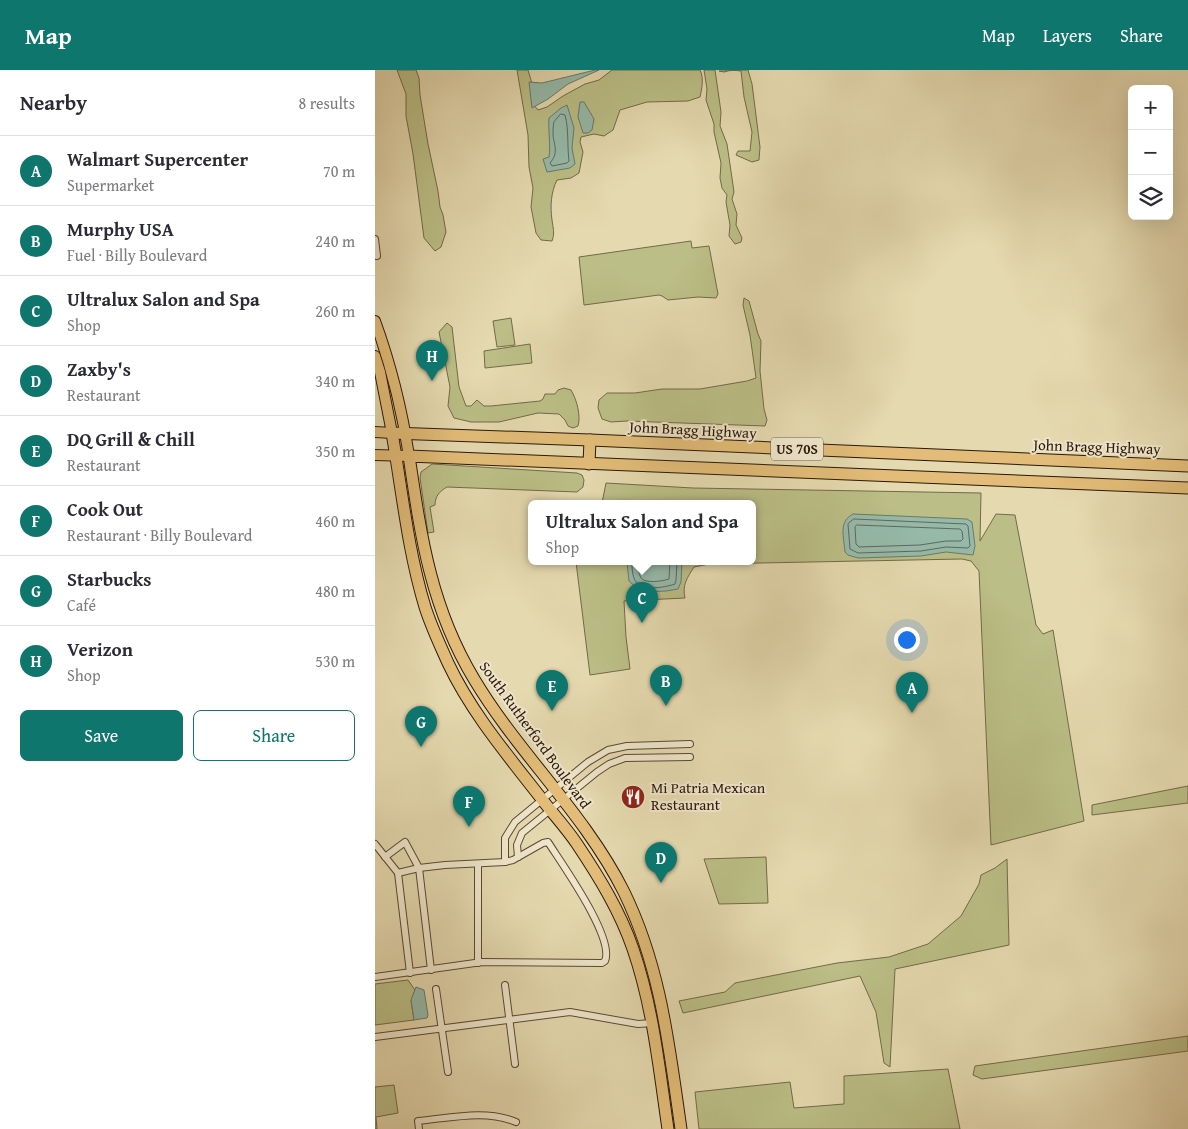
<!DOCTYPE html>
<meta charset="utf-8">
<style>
:root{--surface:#fff;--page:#f7f7f7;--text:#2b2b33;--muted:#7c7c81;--line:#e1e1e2;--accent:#0f766e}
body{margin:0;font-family:"Gentium Book Plus",serif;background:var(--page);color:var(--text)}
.controls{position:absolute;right:15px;top:15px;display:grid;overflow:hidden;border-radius:8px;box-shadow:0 5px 20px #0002}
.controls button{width:45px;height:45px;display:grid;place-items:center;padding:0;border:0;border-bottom:1px solid var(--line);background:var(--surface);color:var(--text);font:25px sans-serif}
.you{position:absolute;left:531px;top:569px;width:18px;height:18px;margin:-12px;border:4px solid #fff;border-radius:50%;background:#1a73e8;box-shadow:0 0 0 8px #1a73e833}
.badge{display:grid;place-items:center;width:32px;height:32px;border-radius:50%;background:var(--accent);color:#fff;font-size:16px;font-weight:700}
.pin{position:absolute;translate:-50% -41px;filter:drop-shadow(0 1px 2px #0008)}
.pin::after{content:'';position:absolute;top:26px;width:18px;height:15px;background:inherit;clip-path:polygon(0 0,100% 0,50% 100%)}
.popup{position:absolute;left:153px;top:430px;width:228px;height:65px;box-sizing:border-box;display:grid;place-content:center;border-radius:8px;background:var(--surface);filter:drop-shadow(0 1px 4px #0005);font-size:16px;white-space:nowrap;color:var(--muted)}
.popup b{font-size:19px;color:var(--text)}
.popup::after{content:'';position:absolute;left:50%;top:100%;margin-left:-10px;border:10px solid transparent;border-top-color:var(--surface)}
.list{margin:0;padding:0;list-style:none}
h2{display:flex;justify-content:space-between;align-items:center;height:65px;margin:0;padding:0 20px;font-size:21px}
h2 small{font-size:16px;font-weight:400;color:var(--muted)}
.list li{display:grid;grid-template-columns:32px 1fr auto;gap:15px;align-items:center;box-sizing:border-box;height:70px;padding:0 20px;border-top:1px solid var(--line)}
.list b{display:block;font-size:19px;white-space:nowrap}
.list p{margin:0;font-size:16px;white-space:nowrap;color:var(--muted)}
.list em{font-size:16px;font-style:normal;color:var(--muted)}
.actions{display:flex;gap:10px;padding:15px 20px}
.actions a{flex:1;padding:11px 0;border:1px solid var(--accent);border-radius:8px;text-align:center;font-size:18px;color:var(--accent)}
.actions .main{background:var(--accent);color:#fff}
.icon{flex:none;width:28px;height:28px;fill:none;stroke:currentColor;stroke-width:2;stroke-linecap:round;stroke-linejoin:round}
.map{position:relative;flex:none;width:813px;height:1059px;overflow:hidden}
header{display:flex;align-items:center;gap:30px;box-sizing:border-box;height:70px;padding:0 25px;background:var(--accent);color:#fff}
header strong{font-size:24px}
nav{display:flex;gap:28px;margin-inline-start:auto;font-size:18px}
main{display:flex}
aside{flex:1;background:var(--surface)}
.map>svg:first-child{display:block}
</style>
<header>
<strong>Map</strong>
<nav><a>Map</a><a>Layers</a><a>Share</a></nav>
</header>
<main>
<aside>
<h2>Nearby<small>8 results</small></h2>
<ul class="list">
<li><span class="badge">A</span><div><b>Walmart Supercenter</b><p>Supermarket</p></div><em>70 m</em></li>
<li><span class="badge">B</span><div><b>Murphy USA</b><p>Fuel · Billy Boulevard</p></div><em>240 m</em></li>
<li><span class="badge">C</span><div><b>Ultralux Salon and Spa</b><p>Shop</p></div><em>260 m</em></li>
<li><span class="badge">D</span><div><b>Zaxby's</b><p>Restaurant</p></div><em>340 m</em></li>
<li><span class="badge">E</span><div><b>DQ Grill &amp; Chill</b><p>Restaurant</p></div><em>350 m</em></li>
<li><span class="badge">F</span><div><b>Cook Out</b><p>Restaurant · Billy Boulevard</p></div><em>460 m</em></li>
<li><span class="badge">G</span><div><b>Starbucks</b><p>Café</p></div><em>480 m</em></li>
<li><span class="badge">H</span><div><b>Verizon</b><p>Shop</p></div><em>530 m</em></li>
</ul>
<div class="actions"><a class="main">Save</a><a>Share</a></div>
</aside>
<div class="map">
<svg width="813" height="1059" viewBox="0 0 813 1059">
<rect width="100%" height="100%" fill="#e5d9af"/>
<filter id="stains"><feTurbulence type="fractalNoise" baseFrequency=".004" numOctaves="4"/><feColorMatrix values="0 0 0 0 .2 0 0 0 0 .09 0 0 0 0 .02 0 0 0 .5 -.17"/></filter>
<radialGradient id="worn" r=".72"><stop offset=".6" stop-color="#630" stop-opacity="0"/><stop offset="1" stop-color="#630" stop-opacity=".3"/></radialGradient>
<g fill="#bbbe86" stroke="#736a48">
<polygon points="22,0 41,0 44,8 45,25 53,74 63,121 65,137 68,145 71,162 66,177 60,181 49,168 38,84 31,46 31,24"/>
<path d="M142 0H153L158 17V34L163 40 172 37 188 26 210 14 224 10 237 0H325C329 8 327 18 325 27L313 31 272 32 245 40 238 60 229 66 219 64 206 67 205 72 208 82 204 103 196 108 182 110C176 122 175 136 177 150 178 158 180 163 177 171L166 170 161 163 156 137 158 118 154 97 153 65Z"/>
<polygon points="329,0 340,0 346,42 345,56 352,74 359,122 357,129 362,144 361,155 367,168 366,172 360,174 354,166 355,155 351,132 352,125 347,118 345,108 346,93 339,62 339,54 331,30 332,19"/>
<polygon points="356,0 349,2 344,1 373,0 377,14 385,77 384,90 377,92 361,85 363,81 375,81 377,62 369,27 366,1"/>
<polygon points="316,171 317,178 334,176 343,224 341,228 323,227 293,230 287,226 284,225 209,235 204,187"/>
<polygon points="369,228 374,231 383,264 386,271 385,301 389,339 392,350 390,356 252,351 236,352 227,349 223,338 224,330 232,323 260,323 287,319 325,319 372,311 381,308 375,265 368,235"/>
<polygon points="136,248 140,275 122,277 118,251"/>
<path d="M72 253 77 257 84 317 91 336H96L102 330 109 336H116L165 331 168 329 170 324H180L183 320 189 318 196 320C202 330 206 346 203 356L198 358 193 356 190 350 184 344 163 343 124 352H96L79 348 73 336 75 317 64 262Z"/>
<polygon points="155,274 157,293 110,298 109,281"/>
<path d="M57 394 202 403 207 405 209 410 208 417 202 422 72 417C65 421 60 426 60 435L55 437 59 462 53 463 45 408 46 402Z"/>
<path d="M231 413 318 418 606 423 605 471 621 444 640 445 661 555 668 564 678 560 709 751 616 775 604 501 596 491 587 489 334 494 319 497C312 508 307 515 310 528L249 531 251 567 255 599 215 605 201 492H377V434H176L179 431 227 433Z"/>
<polygon points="813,716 813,733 717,745 717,735"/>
<polygon points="391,787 393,833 344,834 329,789"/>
<polygon points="632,789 634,875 520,899 515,997 509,993 501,942 485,906 308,943 304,931 350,922 360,913 462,893 514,887 553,874 586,846 604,814 606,805 620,798"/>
<polygon points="33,910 40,920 36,931 39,950 0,955 0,914"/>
<polygon points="813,966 813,981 607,1009 598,1005 600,996"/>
<polygon points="573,999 585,1059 324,1059 320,1022 415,1012 419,1038 469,1034 469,1006"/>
<polygon points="19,1015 23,1043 1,1047 2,1059 0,1059 0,1017"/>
</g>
<g fill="#96baaa" stroke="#6b796a">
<polygon points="220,0 224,0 193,14 173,29 157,38 154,12 167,13"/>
<polygon points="205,32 209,32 219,49 217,60 213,63 208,63 203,47"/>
<path d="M192 35 199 58 197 78 200 94 195 98 172 102 168 89 174 87C176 74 173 62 174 48L186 38Z"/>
<path d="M478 444 592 449 597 452 600 476 598 485 571 482 546 486 483 488 473 485 470 482C469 467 463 452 478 444Z"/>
<polygon points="252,492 307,492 306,512 303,519 291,521 266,522 254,511"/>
<polygon points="41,917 49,920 53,945 52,948 39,950 36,930"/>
</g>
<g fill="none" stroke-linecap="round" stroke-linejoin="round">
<g stroke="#60685a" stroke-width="1">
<path d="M186 44 190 45C194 60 192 75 194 91L192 93 177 96 175 93C184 83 179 75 178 65 178 60 178 56 179 52Z"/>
<polygon points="479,449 591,454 593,456 595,476 593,478 571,477 546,481 483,483 475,479 473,454"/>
<polygon points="482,455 585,459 587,461 588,469 586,471 571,471 545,475 484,477 481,474 480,457"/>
<path d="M257 492C257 497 257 503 259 508 264 522 288 518 300 514L301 510 302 492"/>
<path d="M263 492C264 497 263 504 266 508 271 514 288 511 294 509L295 492"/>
</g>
<g stroke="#5a4832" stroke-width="8">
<g id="street">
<polyline points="0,169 2,186"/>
<path d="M0 774 23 803 44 798 70 795 130 792 138 790 168 773 173 772C187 794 240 868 230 891L227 893 107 892 0 907"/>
<polyline points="10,787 30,772 44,798 56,900"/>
<polyline points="143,787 142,775 147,763 222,702 234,694 250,688 315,687"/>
<polyline points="130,792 130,768 140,752 213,692 233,680 252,676 315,674"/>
<polyline points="103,794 103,893"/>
<polyline points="23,803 35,903"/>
<polyline points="130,915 140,994"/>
<polyline points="61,919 73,1002"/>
<polyline points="0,967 195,942 263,954 278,953"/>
<path d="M44 1059 43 1051C75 1048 111 1039 141 1052"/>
</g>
</g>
<g stroke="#2b1709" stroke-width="12">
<g id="primary">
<path d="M0 251C16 295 27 340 34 386L0 385"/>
<polyline points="0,286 5,302 17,363 0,362"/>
</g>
</g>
<g stroke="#2b1709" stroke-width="13">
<g id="highway">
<polyline points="214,394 215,370"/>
<path d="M293 1059C284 998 278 937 258 879 245 841 224 807 202 774 192 759 180 746 169 732 135 688 97 644 73 593 65 575 56 556 50 537 33 481 27 421 17 363L215 370 813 396"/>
<path d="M306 1059C294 976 286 898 249 822 210 744 143 683 99 609 56 538 46 467 34 386L813 418"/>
</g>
</g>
<use href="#street" stroke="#eee6cb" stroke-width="6"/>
<use href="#primary" stroke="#e2bc78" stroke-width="10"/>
<use href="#highway" stroke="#e2bc78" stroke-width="11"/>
</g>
<defs>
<g id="restaurant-disc" transform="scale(1.25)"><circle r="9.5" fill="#8f2418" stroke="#eee6cb"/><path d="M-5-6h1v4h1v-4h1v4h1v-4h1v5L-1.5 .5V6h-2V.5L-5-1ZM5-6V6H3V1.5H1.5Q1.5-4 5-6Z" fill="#fff"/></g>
</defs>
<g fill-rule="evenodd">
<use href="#restaurant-disc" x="258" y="727"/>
</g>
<g text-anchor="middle" stroke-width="4" stroke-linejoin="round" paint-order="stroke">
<rect fill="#eee6cb" stroke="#665543" stroke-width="1" x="396" y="367.5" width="52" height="23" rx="4"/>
<g font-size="14" font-weight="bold" fill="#2b1709">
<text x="422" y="384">US 70S</text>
</g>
<g font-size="15" fill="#2b1709" stroke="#eee6cb">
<text transform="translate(318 360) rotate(3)" y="5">John Bragg Highway</text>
<text transform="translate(722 377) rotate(2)" y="5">John Bragg Highway</text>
<text transform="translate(160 665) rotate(54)" y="5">South Rutherford Boulevard</text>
</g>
<g font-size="15" fill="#2b1709" stroke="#eee6cb" text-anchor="start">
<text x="276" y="723">Mi Patria Mexican<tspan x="276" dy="17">Restaurant</tspan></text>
</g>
</g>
<rect width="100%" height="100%" filter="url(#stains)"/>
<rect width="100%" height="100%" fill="url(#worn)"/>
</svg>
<div class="controls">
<button>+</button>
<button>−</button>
<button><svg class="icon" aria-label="layers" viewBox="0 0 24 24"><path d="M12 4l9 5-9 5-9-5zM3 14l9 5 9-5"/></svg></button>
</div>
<div class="you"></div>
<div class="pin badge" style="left:537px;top:643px">A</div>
<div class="pin badge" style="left:291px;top:636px">B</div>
<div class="pin badge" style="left:267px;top:553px">C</div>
<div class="popup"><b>Ultralux Salon and Spa</b>Shop</div>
<div class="pin badge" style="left:286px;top:813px">D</div>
<div class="pin badge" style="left:177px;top:641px">E</div>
<div class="pin badge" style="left:94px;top:757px">F</div>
<div class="pin badge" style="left:46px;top:677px">G</div>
<div class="pin badge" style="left:57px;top:311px">H</div>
</div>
</main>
